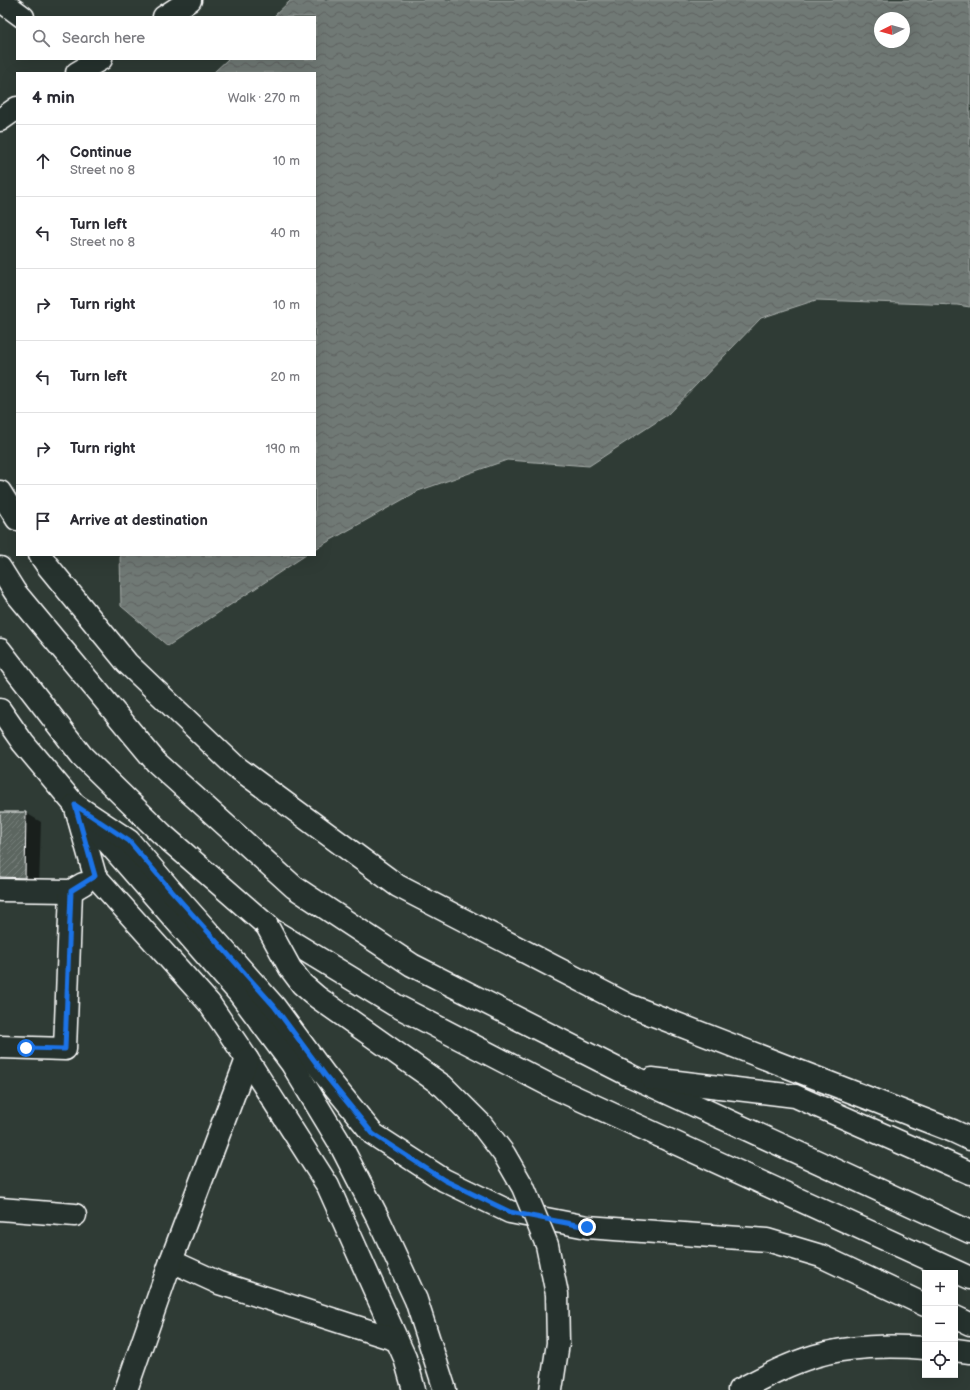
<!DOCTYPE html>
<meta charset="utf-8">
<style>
:root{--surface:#fff;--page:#f7f7f7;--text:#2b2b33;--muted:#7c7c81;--line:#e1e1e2}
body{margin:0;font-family:"Balsamiq Sans",sans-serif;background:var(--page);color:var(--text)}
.controls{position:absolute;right:12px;bottom:12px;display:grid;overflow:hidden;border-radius:0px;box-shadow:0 4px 16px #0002}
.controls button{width:36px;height:36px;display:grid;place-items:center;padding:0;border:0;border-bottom:1px solid var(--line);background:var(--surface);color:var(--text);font:20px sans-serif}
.compass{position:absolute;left:874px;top:12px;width:36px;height:36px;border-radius:50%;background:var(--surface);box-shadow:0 4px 16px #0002;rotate:265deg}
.stop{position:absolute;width:12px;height:12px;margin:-9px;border:3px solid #1a73e8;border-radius:50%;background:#fff}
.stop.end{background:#1a73e8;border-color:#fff;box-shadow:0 1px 4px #0008}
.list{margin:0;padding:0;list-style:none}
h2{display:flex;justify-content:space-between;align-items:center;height:52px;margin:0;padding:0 16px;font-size:17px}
h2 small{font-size:13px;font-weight:400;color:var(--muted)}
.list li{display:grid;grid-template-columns:26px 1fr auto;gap:12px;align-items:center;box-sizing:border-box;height:72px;padding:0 16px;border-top:1px solid var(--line)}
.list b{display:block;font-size:15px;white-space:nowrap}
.list p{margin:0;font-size:13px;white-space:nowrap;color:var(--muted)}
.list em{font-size:13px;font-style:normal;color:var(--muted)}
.icon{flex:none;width:22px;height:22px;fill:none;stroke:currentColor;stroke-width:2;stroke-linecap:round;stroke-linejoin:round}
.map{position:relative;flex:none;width:970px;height:1390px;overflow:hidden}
.search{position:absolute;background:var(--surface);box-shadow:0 4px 16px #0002;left:16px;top:16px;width:300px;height:44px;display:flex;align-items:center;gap:10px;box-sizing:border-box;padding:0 14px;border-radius:0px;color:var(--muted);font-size:15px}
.panel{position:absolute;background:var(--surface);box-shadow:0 4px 16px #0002;left:16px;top:72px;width:300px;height:484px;border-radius:0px}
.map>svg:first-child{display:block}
</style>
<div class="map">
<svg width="970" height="1390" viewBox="0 0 970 1390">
<defs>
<pattern id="water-waves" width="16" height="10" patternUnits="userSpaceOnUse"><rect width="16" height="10" fill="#707975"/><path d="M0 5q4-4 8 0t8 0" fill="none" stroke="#5e6260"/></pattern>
<pattern id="building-hatch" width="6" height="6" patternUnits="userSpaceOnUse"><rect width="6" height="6" fill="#5b6661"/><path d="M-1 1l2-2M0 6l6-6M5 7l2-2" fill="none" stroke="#747d79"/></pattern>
</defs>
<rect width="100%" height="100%" fill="#2f3b35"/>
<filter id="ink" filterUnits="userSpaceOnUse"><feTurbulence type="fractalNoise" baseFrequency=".025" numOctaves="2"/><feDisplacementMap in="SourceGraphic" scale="8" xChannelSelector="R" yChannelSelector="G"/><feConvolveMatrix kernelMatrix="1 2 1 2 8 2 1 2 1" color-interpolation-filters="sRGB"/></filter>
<g filter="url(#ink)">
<g fill="url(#water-waves)" stroke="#a9afac" fill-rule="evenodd">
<path d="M291 0H970V307L957 305 816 300 761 318 667 415 589 466 507 460 418 491 315 549V73H213L228 59H315V17H273ZM880 18H904V42H880Z"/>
<polygon points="120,555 306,555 168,646 121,606"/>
</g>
<polygon fill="#0007" points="0,813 26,813 41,822 39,886 0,885"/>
<polygon fill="url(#building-hatch)" stroke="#fff" points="0,812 26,812 25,878 0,877"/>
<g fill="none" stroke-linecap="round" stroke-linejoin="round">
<g stroke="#fff" stroke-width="25">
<g id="minor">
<polyline points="0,0 23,17"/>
<polyline points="164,17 190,0"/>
<polyline points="77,73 101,59"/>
<polyline points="0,120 17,108"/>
<polyline points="75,805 95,876 209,1003 247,1059 328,1186 405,1358 414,1390"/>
<polyline points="0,890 71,891 83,884"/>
<polyline points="0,1047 65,1049 71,891"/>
<polyline points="0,1209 75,1215"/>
<polyline points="171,1261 219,1283 397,1340"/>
<polyline points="126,1390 171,1261 247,1059"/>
</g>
</g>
<g stroke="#fff" stroke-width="25">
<g id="major">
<polyline points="0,492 17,519"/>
<polyline points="40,555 47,565 127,663 235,766 398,886 628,1005 953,1131 970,1139"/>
<polyline points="0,710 23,743 75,805 239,993 292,1064 338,1140 378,1218 416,1300 445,1390"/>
<polyline points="75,805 129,841 169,888 274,1006 325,1075 373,1134 444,1180 510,1212 587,1227 767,1240 821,1256 925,1305"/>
<polyline points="955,1317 970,1324"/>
<polyline points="955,1350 970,1352"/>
<path d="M739 1390C764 1377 788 1364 815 1356 848 1346 891 1345 925 1348"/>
</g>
</g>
<g stroke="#fff" stroke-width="25">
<g id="highway">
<polyline points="0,568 15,592 156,762 294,887 412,965 631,1076 970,1232"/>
<polyline points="0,650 82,756 162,834 272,930 395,1005 553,1087 970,1278"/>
<polyline points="652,1079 795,1096 970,1173"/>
</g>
</g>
<use href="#minor" stroke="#26332d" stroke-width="22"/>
<use href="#major" stroke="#26332d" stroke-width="22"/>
<use href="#highway" stroke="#26332d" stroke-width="22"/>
<g stroke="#fff" stroke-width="25" stroke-linecap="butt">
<polyline id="highway-bridge" points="266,924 290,968 302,984 317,997 443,1086 481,1124 504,1154 523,1187 547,1245 557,1294 558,1343 551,1390"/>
</g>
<use href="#highway-bridge" stroke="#26332d" stroke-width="22"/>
</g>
</g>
<g fill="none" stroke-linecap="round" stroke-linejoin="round" filter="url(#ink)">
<polyline stroke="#1a73e8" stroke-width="5" points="26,1048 65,1049 71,891 95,876 75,805 129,841 169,888 274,1006 325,1075 373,1134 444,1180 510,1212 587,1227"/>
</g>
</svg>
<div class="controls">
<button>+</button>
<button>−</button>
<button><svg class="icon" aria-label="locate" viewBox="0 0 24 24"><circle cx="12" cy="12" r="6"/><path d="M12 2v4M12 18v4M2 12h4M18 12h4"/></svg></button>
</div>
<svg class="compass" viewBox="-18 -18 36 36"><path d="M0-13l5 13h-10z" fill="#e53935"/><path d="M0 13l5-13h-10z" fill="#7c7c81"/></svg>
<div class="stop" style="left:26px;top:1048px"></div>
<div class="stop end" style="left:587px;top:1227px"></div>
<div class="search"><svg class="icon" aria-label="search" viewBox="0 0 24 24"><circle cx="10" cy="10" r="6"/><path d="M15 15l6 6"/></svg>Search here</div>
<section class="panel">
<h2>4 min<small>Walk · 270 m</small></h2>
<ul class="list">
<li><svg class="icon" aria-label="ahead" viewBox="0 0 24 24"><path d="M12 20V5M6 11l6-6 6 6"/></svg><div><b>Continue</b><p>Street no 8</p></div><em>10 m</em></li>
<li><svg class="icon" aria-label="left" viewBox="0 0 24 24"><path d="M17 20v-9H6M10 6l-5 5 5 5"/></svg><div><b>Turn left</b><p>Street no 8</p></div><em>40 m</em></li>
<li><svg class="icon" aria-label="right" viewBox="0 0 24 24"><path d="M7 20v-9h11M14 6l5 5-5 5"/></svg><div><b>Turn right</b></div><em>10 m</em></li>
<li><svg class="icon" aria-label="left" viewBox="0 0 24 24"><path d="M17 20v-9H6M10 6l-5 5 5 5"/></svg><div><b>Turn left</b></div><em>20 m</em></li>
<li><svg class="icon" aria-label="right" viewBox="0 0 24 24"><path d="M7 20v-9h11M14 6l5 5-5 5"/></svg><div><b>Turn right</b></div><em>190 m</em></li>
<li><svg class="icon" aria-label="arrive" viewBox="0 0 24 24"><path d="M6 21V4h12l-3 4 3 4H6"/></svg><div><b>Arrive at destination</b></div></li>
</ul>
</section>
</div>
